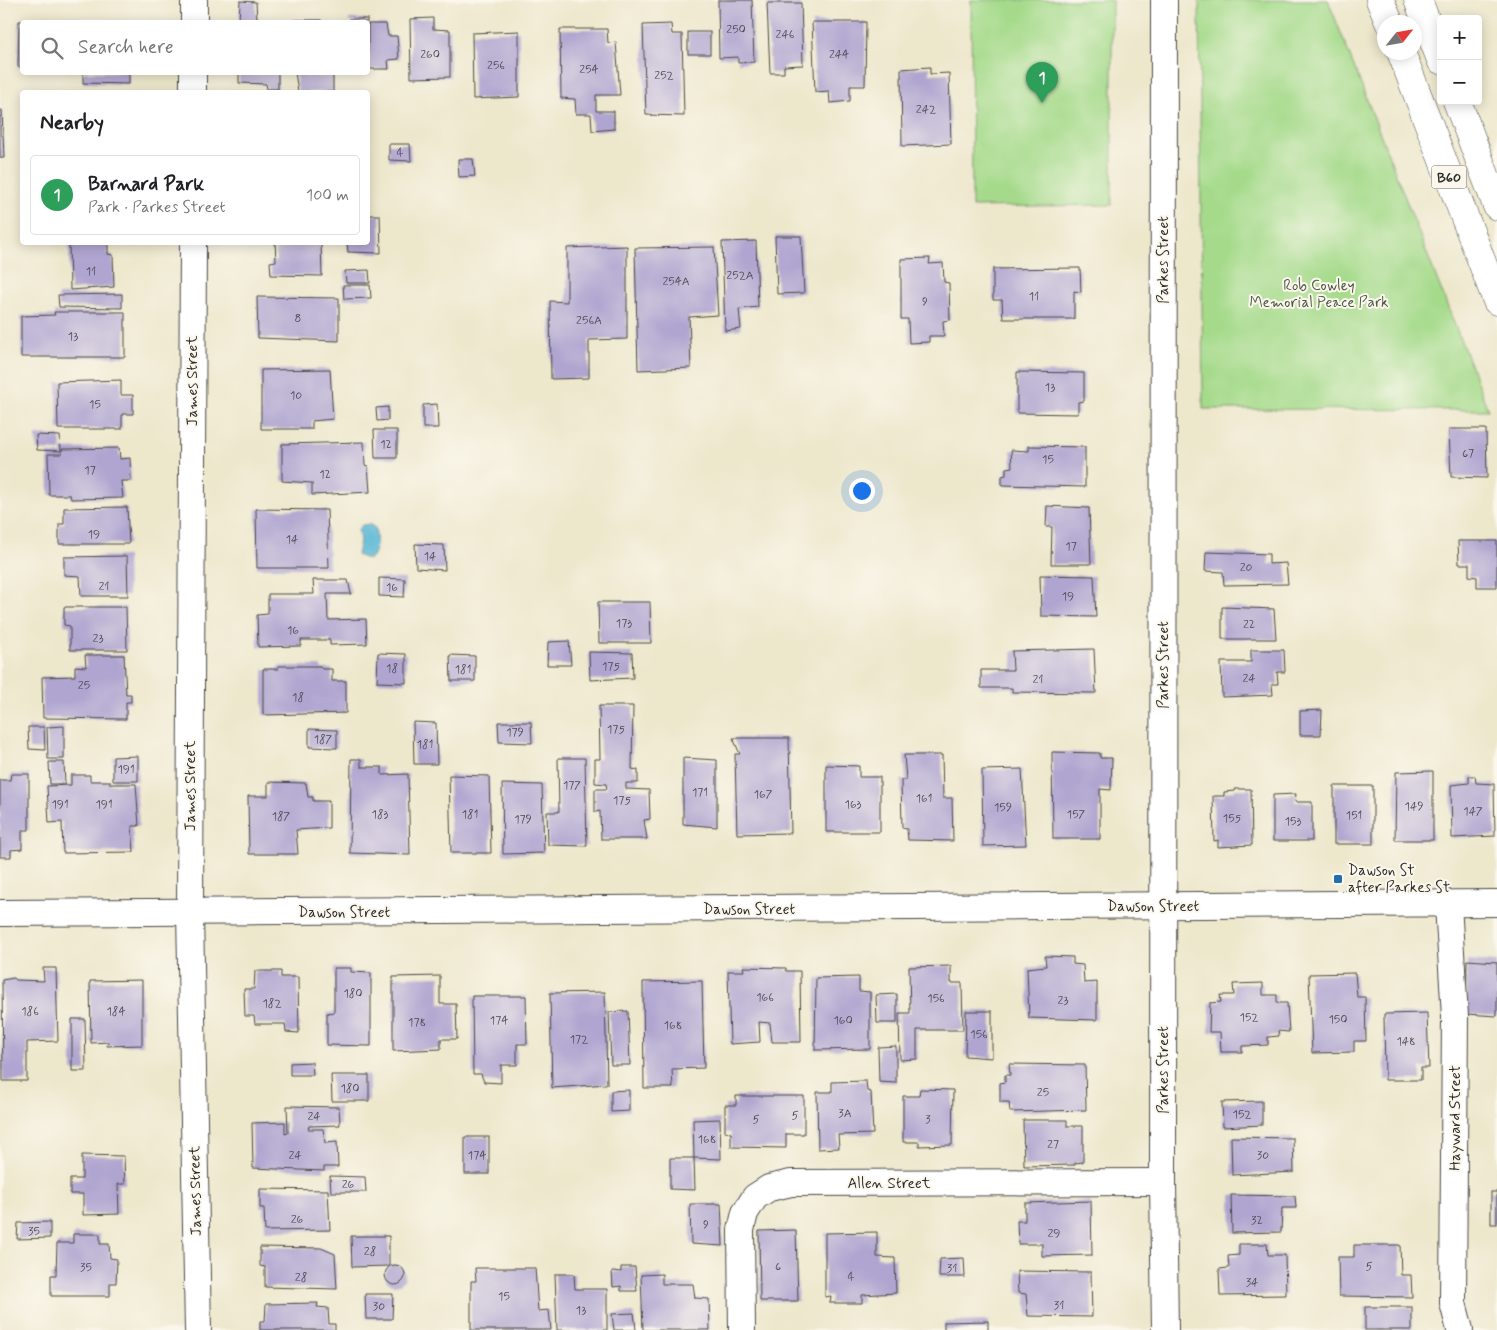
<!DOCTYPE html>
<meta charset="utf-8">
<style>
:root{--surface:#fff;--page:#f2f2f2;--text:#202124;--muted:#757577;--line:#e0e0e0;--accent:#0b8043}
body{margin:0;font-family:Mynerve,sans-serif;background:var(--page);color:var(--text)}
.controls{position:absolute;right:15px;top:15px;display:grid;overflow:hidden;border-radius:5px;box-shadow:0 2px 12px #0003}
.controls button{width:45px;height:45px;display:grid;place-items:center;padding:0;border:0;border-bottom:1px solid var(--line);background:var(--surface);color:var(--text);font:25px sans-serif}
.compass{position:absolute;left:1377px;top:15px;width:45px;height:45px;border-radius:50%;background:var(--surface);box-shadow:0 2px 12px #0003;rotate:59deg}
.you{position:absolute;left:861px;top:490px;width:18px;height:18px;margin:-12px;border:4px solid #fff;border-radius:50%;background:#1a73e8;box-shadow:0 0 0 8px #1a73e833}
.badge{display:grid;place-items:center;width:32px;height:32px;border-radius:50%;background:var(--accent);color:#fff;font-size:16px;font-weight:700}
.pin{position:absolute;translate:-50% -41px;filter:drop-shadow(0 1px 2px #0008)}
.pin::after{content:'';position:absolute;top:26px;width:18px;height:15px;background:inherit;clip-path:polygon(0 0,100% 0,50% 100%)}
.list{margin:0;padding:0;list-style:none}
h2{display:flex;justify-content:space-between;align-items:center;height:65px;margin:0;padding:0 20px;font-size:21px}
h2 small{font-size:16px;font-weight:400;color:var(--muted)}
.list li{display:grid;grid-template-columns:32px 1fr auto;gap:15px;align-items:center;box-sizing:border-box;height:80px;margin:0 10px 10px;padding:0 10px;border:1px solid var(--line);border-radius:5px}
.list b{display:block;font-size:19px;white-space:nowrap}
.list p{margin:0;font-size:16px;white-space:nowrap;color:var(--muted)}
.list em{font-size:16px;font-style:normal;color:var(--muted)}
.icon{flex:none;width:28px;height:28px;fill:none;stroke:currentColor;stroke-width:2;stroke-linecap:round;stroke-linejoin:round}
.map{position:relative;flex:none;width:1497px;height:1330px;overflow:hidden}
.search{position:absolute;background:var(--surface);box-shadow:0 2px 12px #0003;left:20px;top:20px;width:350px;height:55px;display:flex;align-items:center;gap:12px;box-sizing:border-box;padding:0 18px;border-radius:5px;color:var(--muted);font-size:19px}
.panel{position:absolute;background:var(--surface);box-shadow:0 2px 12px #0003;left:20px;top:90px;width:350px;height:155px;border-radius:5px}
.map>svg:first-child{display:block}
</style>
<div class="map">
<svg width="1497" height="1330" viewBox="0 0 1497 1330">
<rect width="100%" height="100%" fill="#fbf7ec"/>
<filter id="ink" filterUnits="userSpaceOnUse"><feTurbulence type="fractalNoise" baseFrequency=".02" numOctaves="2"/><feDisplacementMap in="SourceGraphic" scale="10" xChannelSelector="R" yChannelSelector="G"/><feConvolveMatrix kernelMatrix="1 2 1 2 8 2 1 2 1" color-interpolation-filters="sRGB"/></filter>
<filter id="wash" filterUnits="userSpaceOnUse"><feTurbulence type="fractalNoise" baseFrequency=".0096" numOctaves="4" result="noise"/><feDisplacementMap in="SourceGraphic" scale="20" xChannelSelector="R" yChannelSelector="G"/><feGaussianBlur stdDeviation="1.12" result="paint"/><feColorMatrix in="noise" values="0 0 0 0 0 0 0 0 0 0 0 0 0 0 0 0 0 1.4 0 .05"/><feComposite in="paint" operator="in"/></filter>
<g filter="url(#wash)">
<rect width="100%" height="100%" fill="#ede7cc"/>
<g fill="#a4da8a" stroke="#68825a">
<polygon points="971,0 1112,0 1112,205 972,207"/>
<polygon points="1199,0 1328,0 1488,410 1203,409"/>
</g>
<path fill="#56b6d5" stroke="#407080" d="M369 524 375 528C377 538 378 554 368 560L357 555 360 541 358 529 362 525Z"/>
<g id="blocks">
<g fill="#b0a5d0">
<polygon points="718,0 752,0 754,62 738,63 738,57 719,58"/>
<polygon points="240,1 256,2 257,19 263,19 262,22 239,22"/>
<polygon points="767,3 801,3 803,65 784,66 784,73 770,73"/>
<polygon points="433,18 433,29 450,30 450,77 411,78 410,19"/>
<rect x="349" y="19" width="18" height="3"/>
<rect x="294" y="20" width="27" height="2"/>
<polygon points="19,21 22,21 22,67 18,67"/>
<polygon points="812,22 866,22 865,86 850,86 850,101 830,103 829,91 815,92"/>
<polygon points="368,24 386,24 388,36 397,36 399,59 388,60 389,69 368,69"/>
<polygon points="671,24 672,34 682,34 684,116 646,115 643,25"/>
<polygon points="560,29 607,29 608,43 616,42 620,95 596,95 596,111 614,111 614,129 592,131 591,114 576,114 575,99 561,98"/>
<polygon points="519,31 519,97 473,99 472,33"/>
<rect x="688" y="32" width="22" height="22"/>
<polygon points="930,67 930,74 949,73 951,144 902,146 901,69"/>
<polygon points="83,72 129,72 129,84 83,83"/>
<polygon points="239,72 278,72 278,89 267,89 266,84 239,83"/>
<polygon points="295,72 333,72 333,92 298,92"/>
<polygon points="0,110 2,110 4,158 0,158"/>
<polygon points="389,144 410,144 411,161 389,160"/>
<polygon points="458,159 473,159 475,176 459,177"/>
<polygon points="368,215 380,215 381,253 348,252 347,242 368,242"/>
<polygon points="775,236 801,236 804,293 777,294"/>
<polygon points="756,241 758,307 739,309 741,329 725,331 722,242"/>
<polygon points="69,242 108,242 108,254 113,255 114,287 70,290"/>
<polygon points="275,242 321,242 322,276 271,275 270,262 276,261"/>
<polygon points="627,246 627,339 589,340 589,378 551,379 550,301 567,302 567,248"/>
<polygon points="714,247 718,315 689,317 691,368 638,370 635,248"/>
<polygon points="930,258 929,264 943,263 944,282 949,283 950,320 943,321 944,336 929,336 929,342 909,343 908,319 901,319 901,259"/>
<polygon points="1080,268 1081,292 1074,291 1074,319 1003,319 1002,300 993,300 993,269"/>
<polygon points="369,270 370,283 346,283 345,271"/>
<polygon points="343,285 370,285 371,298 344,299"/>
<polygon points="122,294 122,308 59,307 58,295"/>
<polygon points="257,297 339,298 339,341 258,338"/>
<polygon points="54,312 125,312 125,357 21,357 21,316 55,315"/>
<polygon points="330,369 333,419 312,421 312,429 261,429 261,370"/>
<polygon points="1017,372 1084,373 1084,401 1078,402 1078,414 1017,413"/>
<polygon points="121,380 121,395 133,395 133,414 122,414 122,429 58,429 57,382"/>
<polygon points="437,404 438,428 423,428 423,405"/>
<polygon points="388,407 388,420 377,421 376,408"/>
<polygon points="1449,429 1486,429 1487,478 1451,477"/>
<polygon points="374,430 397,430 397,458 375,458"/>
<polygon points="36,435 60,436 61,451 37,450"/>
<polygon points="364,442 365,466 368,465 370,492 312,495 312,483 282,481 282,444"/>
<polygon points="1029,446 1085,447 1085,487 1002,485 1002,476 1006,475 1006,468 1012,467 1011,450 1029,451"/>
<polygon points="119,448 120,459 130,458 131,481 121,481 123,498 71,499 70,495 49,495 48,454 62,454 62,449"/>
<polygon points="1047,506 1089,508 1091,564 1051,564 1052,527 1046,527"/>
<polygon points="127,507 129,544 59,544 59,524 64,524 64,508"/>
<polygon points="256,509 327,510 329,568 257,568"/>
<polygon points="1458,541 1497,541 1497,587 1477,587 1477,577 1469,576 1469,564 1459,564"/>
<polygon points="415,544 444,545 445,570 416,568"/>
<polygon points="1206,552 1269,554 1269,564 1286,563 1288,584 1224,585 1223,572 1205,571"/>
<polygon points="127,556 128,596 81,596 80,576 64,575 64,557"/>
<polygon points="1040,575 1094,576 1096,617 1041,616"/>
<polygon points="379,578 405,579 404,597 379,596"/>
<polygon points="313,580 348,580 351,594 327,594 328,620 366,619 367,644 330,645 330,640 301,640 301,646 258,647 257,615 268,614 268,594 314,594"/>
<polygon points="598,602 650,602 651,643 599,643"/>
<polygon points="64,607 126,607 127,650 70,650 70,626 64,625"/>
<polygon points="1222,607 1274,609 1276,639 1222,639"/>
<polygon points="569,641 571,665 547,665 548,642"/>
<polygon points="1094,649 1096,693 1012,692 1012,688 981,688 981,670 1013,670 1012,651"/>
<polygon points="1251,650 1284,650 1285,672 1277,672 1278,684 1272,684 1273,695 1222,697 1221,662 1251,662"/>
<polygon points="589,652 632,653 633,678 590,680"/>
<polygon points="378,653 406,654 406,683 377,682"/>
<polygon points="85,655 124,655 126,694 131,694 131,702 126,702 126,719 43,718 42,677 75,676 75,666 86,667"/>
<polygon points="450,655 475,656 475,681 451,681"/>
<polygon points="278,666 320,666 322,669 332,669 332,681 346,681 346,713 263,715 263,669 278,669"/>
<polygon points="599,706 633,706 632,769 638,770 638,783 626,783 626,789 649,790 650,819 644,820 647,839 601,839 600,811 595,812 595,789 607,789 606,784 595,783 595,759 600,759"/>
<polygon points="1322,710 1321,735 1300,735 1300,711"/>
<polygon points="413,722 436,723 437,764 414,764"/>
<polygon points="498,722 531,722 532,743 499,742"/>
<polygon points="64,726 64,759 48,759 47,727"/>
<polygon points="28,727 44,727 45,750 29,749"/>
<polygon points="309,729 337,730 337,748 309,747"/>
<polygon points="733,738 789,738 791,833 737,834 735,754 740,754"/>
<polygon points="1052,752 1100,753 1100,758 1112,758 1111,790 1100,789 1100,839 1053,839"/>
<polygon points="904,755 942,755 943,798 952,798 953,841 908,840 907,829 902,828 901,780 906,780"/>
<polygon points="138,756 138,781 113,781 113,757"/>
<polygon points="558,758 585,758 587,846 548,845 547,812 559,812"/>
<polygon points="683,758 717,760 717,827 683,824"/>
<polygon points="351,759 361,759 361,767 382,767 382,775 408,774 410,855 350,853"/>
<polygon points="49,762 64,762 65,784 50,784"/>
<polygon points="826,765 859,766 859,777 880,777 880,832 826,832"/>
<polygon points="1022,769 1026,845 983,846 982,770"/>
<polygon points="1433,771 1433,840 1395,840 1396,772"/>
<polygon points="11,774 29,774 29,830 22,830 22,849 11,850 11,857 0,857 0,780 10,780"/>
<polygon points="71,775 90,775 90,781 110,781 110,784 136,784 139,826 132,826 134,852 63,853 62,822 49,823 47,786 71,785"/>
<polygon points="449,775 489,776 491,853 451,853"/>
<polygon points="1469,776 1475,776 1476,783 1494,784 1495,836 1452,838 1451,785 1469,783"/>
<polygon points="268,782 306,783 308,797 313,797 313,801 329,801 329,828 296,830 298,854 249,854 248,796 268,796"/>
<polygon points="502,784 542,785 544,853 503,854"/>
<rect x="1334" y="786" width="39" height="58"/>
<polygon points="1235,789 1251,789 1252,845 1218,847 1218,840 1214,841 1213,796 1224,796 1224,792 1235,791"/>
<polygon points="1296,794 1295,802 1312,802 1312,841 1273,841 1273,795"/>
<polygon points="1045,956 1073,957 1073,964 1083,965 1084,983 1097,982 1097,1020 1029,1018 1027,968 1046,966"/>
<polygon points="1467,960 1497,962 1497,1016 1466,1014"/>
<polygon points="951,966 951,983 962,983 963,1030 917,1030 917,1059 900,1060 899,1013 910,1013 909,967"/>
<polygon points="743,967 786,968 786,971 800,971 801,1042 772,1042 770,1023 759,1022 760,1042 730,1044 728,971 744,971"/>
<polygon points="43,968 56,968 58,1041 27,1042 27,1081 3,1081 2,980 14,978 16,980 44,981"/>
<polygon points="334,968 351,968 351,972 371,973 371,1046 327,1045 327,1013 334,1012"/>
<polygon points="255,971 281,971 281,977 298,977 299,1033 286,1032 285,1024 255,1024 254,1016 245,1016 244,989 254,989"/>
<polygon points="1355,973 1357,997 1365,997 1366,1041 1354,1041 1354,1052 1312,1053 1309,974"/>
<polygon points="440,976 440,1004 456,1004 457,1039 441,1039 441,1049 393,1051 393,977"/>
<polygon points="859,977 859,991 870,992 870,1049 815,1050 816,978"/>
<polygon points="142,980 142,1045 107,1046 108,1042 91,1043 90,981"/>
<polygon points="702,981 704,1068 672,1069 673,1088 644,1088 643,982"/>
<polygon points="1263,983 1263,995 1277,995 1277,1003 1287,1003 1289,1032 1278,1031 1279,1036 1268,1037 1268,1045 1242,1046 1242,1052 1221,1052 1220,1032 1209,1032 1210,1003 1221,1002 1220,995 1234,995 1233,984"/>
<polygon points="605,992 607,1084 552,1088 550,993"/>
<polygon points="897,994 897,1023 877,1023 876,995"/>
<polygon points="472,996 526,996 527,1044 517,1044 517,1065 501,1065 501,1083 484,1082 481,1074 473,1074"/>
<polygon points="628,1011 630,1065 611,1065 609,1012"/>
<polygon points="966,1011 992,1011 992,1058 965,1056"/>
<polygon points="1427,1013 1429,1068 1421,1068 1421,1080 1385,1080 1384,1014"/>
<polygon points="72,1019 85,1019 86,1071 72,1071"/>
<polygon points="896,1046 896,1083 879,1082 878,1047"/>
<polygon points="312,1062 313,1075 290,1075 290,1063"/>
<polygon points="1009,1064 1085,1065 1086,1110 1010,1112 1009,1102 1000,1102 1000,1083 1005,1082 1005,1075 1010,1075"/>
<polygon points="331,1075 369,1075 369,1101 332,1101"/>
<polygon points="866,1081 867,1091 871,1092 873,1134 838,1135 839,1148 818,1149 817,1092 832,1092 832,1082"/>
<polygon points="920,1089 953,1090 952,1145 919,1146 919,1142 903,1142 903,1096 919,1096"/>
<polygon points="629,1090 629,1111 611,1112 611,1091"/>
<polygon points="736,1096 804,1096 804,1134 786,1134 786,1148 731,1147 731,1133 725,1132 725,1105 736,1105"/>
<polygon points="1262,1101 1262,1125 1223,1127 1222,1102"/>
<polygon points="287,1106 339,1107 340,1125 309,1126 308,1129 323,1129 325,1143 337,1142 338,1167 324,1167 324,1171 253,1168 252,1123 285,1122 285,1134 288,1133"/>
<polygon points="720,1119 721,1159 694,1158 695,1190 670,1189 670,1158 694,1158 693,1120"/>
<polygon points="1023,1120 1067,1120 1067,1126 1083,1126 1083,1162 1075,1163 1075,1165 1024,1166"/>
<rect x="465" y="1137" width="24" height="37"/>
<polygon points="1231,1137 1293,1138 1294,1172 1232,1175"/>
<polygon points="82,1155 124,1156 125,1184 118,1184 119,1214 83,1215 83,1194 70,1194 70,1179 82,1179"/>
<polygon points="330,1176 365,1177 366,1192 331,1192"/>
<polygon points="260,1189 328,1190 330,1230 265,1231 264,1208 260,1208"/>
<rect x="1491" y="1192" width="6" height="32"/>
<polygon points="1231,1195 1295,1196 1296,1208 1282,1208 1281,1232 1232,1233"/>
<polygon points="1091,1201 1092,1255 1042,1256 1042,1244 1018,1244 1017,1221 1025,1221 1025,1203"/>
<polygon points="690,1204 721,1204 723,1246 691,1244"/>
<polygon points="50,1222 50,1238 17,1239 18,1223"/>
<polygon points="796,1230 798,1301 760,1301 759,1231"/>
<polygon points="877,1232 877,1257 895,1258 896,1293 862,1295 862,1303 830,1303 831,1296 825,1297 825,1233"/>
<polygon points="73,1234 100,1234 100,1244 109,1244 110,1258 117,1259 116,1283 110,1283 110,1296 51,1296 51,1275 56,1275 57,1243 73,1243"/>
<polygon points="351,1236 389,1236 389,1266 352,1267"/>
<polygon points="1239,1244 1267,1244 1268,1255 1285,1255 1286,1295 1220,1296 1219,1269 1229,1268 1228,1256 1239,1255"/>
<polygon points="1354,1245 1400,1245 1401,1275 1411,1275 1412,1297 1339,1296 1338,1257 1354,1257"/>
<polygon points="260,1247 321,1248 335,1254 337,1289 265,1287 265,1267 260,1266"/>
<polygon points="964,1258 965,1277 939,1277 940,1259"/>
<circle cx="395" cy="1275" r="10"/>
<polygon points="621,1267 635,1267 637,1291 621,1291 621,1286 613,1287 612,1271 621,1272"/>
<polygon points="475,1268 535,1268 538,1311 549,1310 551,1330 471,1330 471,1281 476,1281"/>
<polygon points="1017,1271 1091,1272 1092,1317 1028,1316 1026,1294 1018,1293"/>
<polygon points="555,1274 574,1274 575,1289 607,1289 607,1330 557,1330"/>
<polygon points="662,1274 662,1284 693,1284 695,1298 709,1299 710,1330 643,1330 641,1275"/>
<polygon points="365,1294 393,1294 392,1319 366,1319"/>
<polygon points="318,1303 317,1307 328,1308 329,1324 335,1324 335,1330 260,1330 260,1321 265,1321 266,1304"/>
<rect x="1365" y="1307" width="47" height="23"/>
<polygon points="634,1313 636,1330 614,1330 612,1314"/>
<polygon points="988,1321 988,1330 944,1330 944,1322"/>
</g>
</g>
</g>
<g filter="url(#ink)">
<use href="#blocks" fill-opacity="0" stroke="#484743" stroke-width="1"/>
<g fill="none" stroke-linecap="round" stroke-linejoin="round">
<g stroke="#484743" stroke-width="28">
<g id="street">
<polyline points="1164,0 1163,1182 1165,1330"/>
<polyline points="194,22 194,0"/>
<polyline points="193,92 193,72"/>
<polyline points="193,242 190,913 198,1330"/>
<polyline points="1448,905 1455,1016 1453,1303 1460,1330"/>
<polyline points="0,913 1497,903"/>
<polyline points="742,1330 741,1230 745,1213 755,1197 769,1188 791,1183 1163,1182"/>
</g>
</g>
<g stroke="#484743" stroke-width="29">
<g id="primary">
<polyline points="1380,0 1389,22"/>
<polyline points="1418,0 1441,60"/>
<polyline points="1401,52 1497,301"/>
<polyline points="1457,101 1497,206"/>
</g>
</g>
<use href="#street" stroke="#fff" stroke-width="26"/>
<use href="#primary" stroke="#fff" stroke-width="28"/>
</g>
</g>
<rect fill="#1f6fb2" stroke="#fbf7ec" stroke-width="2" x="1333" y="874" width="10" height="10" rx="2.5"/>
<g text-anchor="middle" stroke-width="4" stroke-linejoin="round" paint-order="stroke">
<g font-size="12" fill="#4c4a54">
<text x="736" y="33">250</text>
<text x="785" y="38">246</text>
<text x="430" y="58">260</text>
<text x="839" y="58">244</text>
<text x="496" y="69">256</text>
<text x="589" y="73">254</text>
<text x="664" y="79">252</text>
<text x="926" y="113">242</text>
<text x="400" y="156">4</text>
<text x="91" y="275">11</text>
<text x="740" y="279">252A</text>
<text x="676" y="285">254A</text>
<text x="1034" y="300">11</text>
<text x="925" y="305">9</text>
<text x="298" y="322">8</text>
<text x="589" y="324">256A</text>
<text x="73" y="340">13</text>
<text x="1050" y="391">13</text>
<text x="296" y="399">10</text>
<text x="95" y="408">15</text>
<text x="386" y="448">12</text>
<text x="1468" y="457">67</text>
<text x="1048" y="463">15</text>
<text x="90" y="474">17</text>
<text x="325" y="478">12</text>
<text x="94" y="538">19</text>
<text x="292" y="543">14</text>
<text x="1071" y="550">17</text>
<text x="430" y="560">14</text>
<text x="1246" y="571">20</text>
<text x="104" y="590">21</text>
<text x="392" y="591">16</text>
<text x="1068" y="600">19</text>
<text x="624" y="627">173</text>
<text x="1249" y="628">22</text>
<text x="293" y="634">16</text>
<text x="98" y="642">23</text>
<text x="611" y="670">175</text>
<text x="392" y="672">18</text>
<text x="463" y="673">181</text>
<text x="1249" y="682">24</text>
<text x="1038" y="683">21</text>
<text x="84" y="689">25</text>
<text x="298" y="701">18</text>
<text x="616" y="733">175</text>
<text x="515" y="736">179</text>
<text x="323" y="743">187</text>
<text x="425" y="748">181</text>
<text x="126" y="773">191</text>
<text x="572" y="789">177</text>
<text x="700" y="796">171</text>
<text x="763" y="798">167</text>
<text x="924" y="802">161</text>
<text x="622" y="804">175</text>
<text x="60" y="808">191</text>
<text x="104" y="808">191</text>
<text x="853" y="808">163</text>
<text x="1414" y="810">149</text>
<text x="1003" y="811">159</text>
<text x="1473" y="815">147</text>
<text x="380" y="818">183</text>
<text x="470" y="818">181</text>
<text x="1076" y="818">157</text>
<text x="1354" y="819">151</text>
<text x="281" y="820">187</text>
<text x="1232" y="822">155</text>
<text x="523" y="823">179</text>
<text x="1293" y="825">153</text>
<text x="353" y="997">180</text>
<text x="765" y="1001">166</text>
<text x="936" y="1002">156</text>
<text x="1063" y="1004">23</text>
<text x="272" y="1007">182</text>
<text x="30" y="1015">186</text>
<text x="116" y="1015">184</text>
<text x="1249" y="1021">152</text>
<text x="1338" y="1023">150</text>
<text x="499" y="1024">174</text>
<text x="843" y="1024">160</text>
<text x="417" y="1026">178</text>
<text x="673" y="1029">168</text>
<text x="979" y="1038">156</text>
<text x="579" y="1043">172</text>
<text x="1406" y="1045">148</text>
<text x="350" y="1092">180</text>
<text x="1043" y="1096">25</text>
<text x="845" y="1117">3A</text>
<text x="1242" y="1118">152</text>
<text x="795" y="1119">5</text>
<text x="314" y="1120">24</text>
<text x="756" y="1123">5</text>
<text x="928" y="1123">3</text>
<text x="707" y="1143">168</text>
<text x="1053" y="1148">27</text>
<text x="295" y="1159">24</text>
<text x="477" y="1159">174</text>
<text x="1263" y="1159">30</text>
<text x="348" y="1188">26</text>
<text x="297" y="1223">26</text>
<text x="1257" y="1224">32</text>
<text x="706" y="1228">9</text>
<text x="34" y="1235">35</text>
<text x="1054" y="1237">29</text>
<text x="370" y="1255">28</text>
<text x="778" y="1270">6</text>
<text x="1369" y="1270">5</text>
<text x="86" y="1271">35</text>
<text x="952" y="1272">31</text>
<text x="851" y="1280">4</text>
<text x="301" y="1281">28</text>
<text x="1252" y="1286">34</text>
<text x="504" y="1300">15</text>
<text x="1059" y="1309">31</text>
<text x="379" y="1310">30</text>
<text x="581" y="1314">13</text>
</g>
<rect fill="#fbf7ec" stroke="#696865" stroke-width="1" x="1431.5" y="165.5" width="35" height="23" rx="4"/>
<g font-size="14" font-weight="bold" fill="#2b2b2b">
<text x="1449" y="182">B60</text>
</g>
<g font-size="15" fill="#2b2b2b" stroke="#fbf7ec">
<text transform="translate(1163 260) rotate(-90)" y="5">Parkes Street</text>
<text transform="translate(192 381) rotate(-90)" y="5">James Street</text>
<text transform="translate(1163 665) rotate(-90)" y="5">Parkes Street</text>
<text transform="translate(190 786) rotate(-90)" y="5">James Street</text>
<text x="1153" y="911">Dawson Street</text>
<text x="749" y="914">Dawson Street</text>
<text x="344" y="917">Dawson Street</text>
<text transform="translate(1163 1070) rotate(-90)" y="5">Parkes Street</text>
<text transform="translate(1455 1118) rotate(-90)" y="5">Hayward Street</text>
<text x="889" y="1188">Allen Street</text>
<text transform="translate(195 1191) rotate(-91)" y="5">James Street</text>
</g>
<g font-size="15" fill="#495743" stroke="#fbf7ec">
<text x="1319" y="290">Rob Cowley<tspan x="1319" dy="17">Memorial Peace Park</tspan></text>
</g>
<g font-size="15" fill="#2b2b2b" stroke="#fbf7ec" text-anchor="start">
<text x="1348" y="875">Dawson St<tspan x="1348" dy="17">after Parkes St</tspan></text>
</g>
</g>
</svg>
<div class="controls">
<button>+</button>
<button>−</button>
</div>
<svg class="compass" viewBox="-18 -18 36 36"><path d="M0-13l5 13h-10z" fill="#e53935"/><path d="M0 13l5-13h-10z" fill="#757577"/></svg>
<div class="you"></div>
<div class="pin badge" style="left:1042px;top:103px;background:#2e9e5b">1</div>
<div class="search"><svg class="icon" aria-label="search" viewBox="0 0 24 24"><circle cx="10" cy="10" r="6"/><path d="M15 15l6 6"/></svg>Search here</div>
<section class="panel">
<h2>Nearby<small></small></h2>
<ul class="list">
<li><span class="badge" style="background:#2e9e5b">1</span><div><b>Barnard Park</b><p>Park · Parkes Street</p></div><em>100 m</em></li>
</ul>
</section>
</div>
